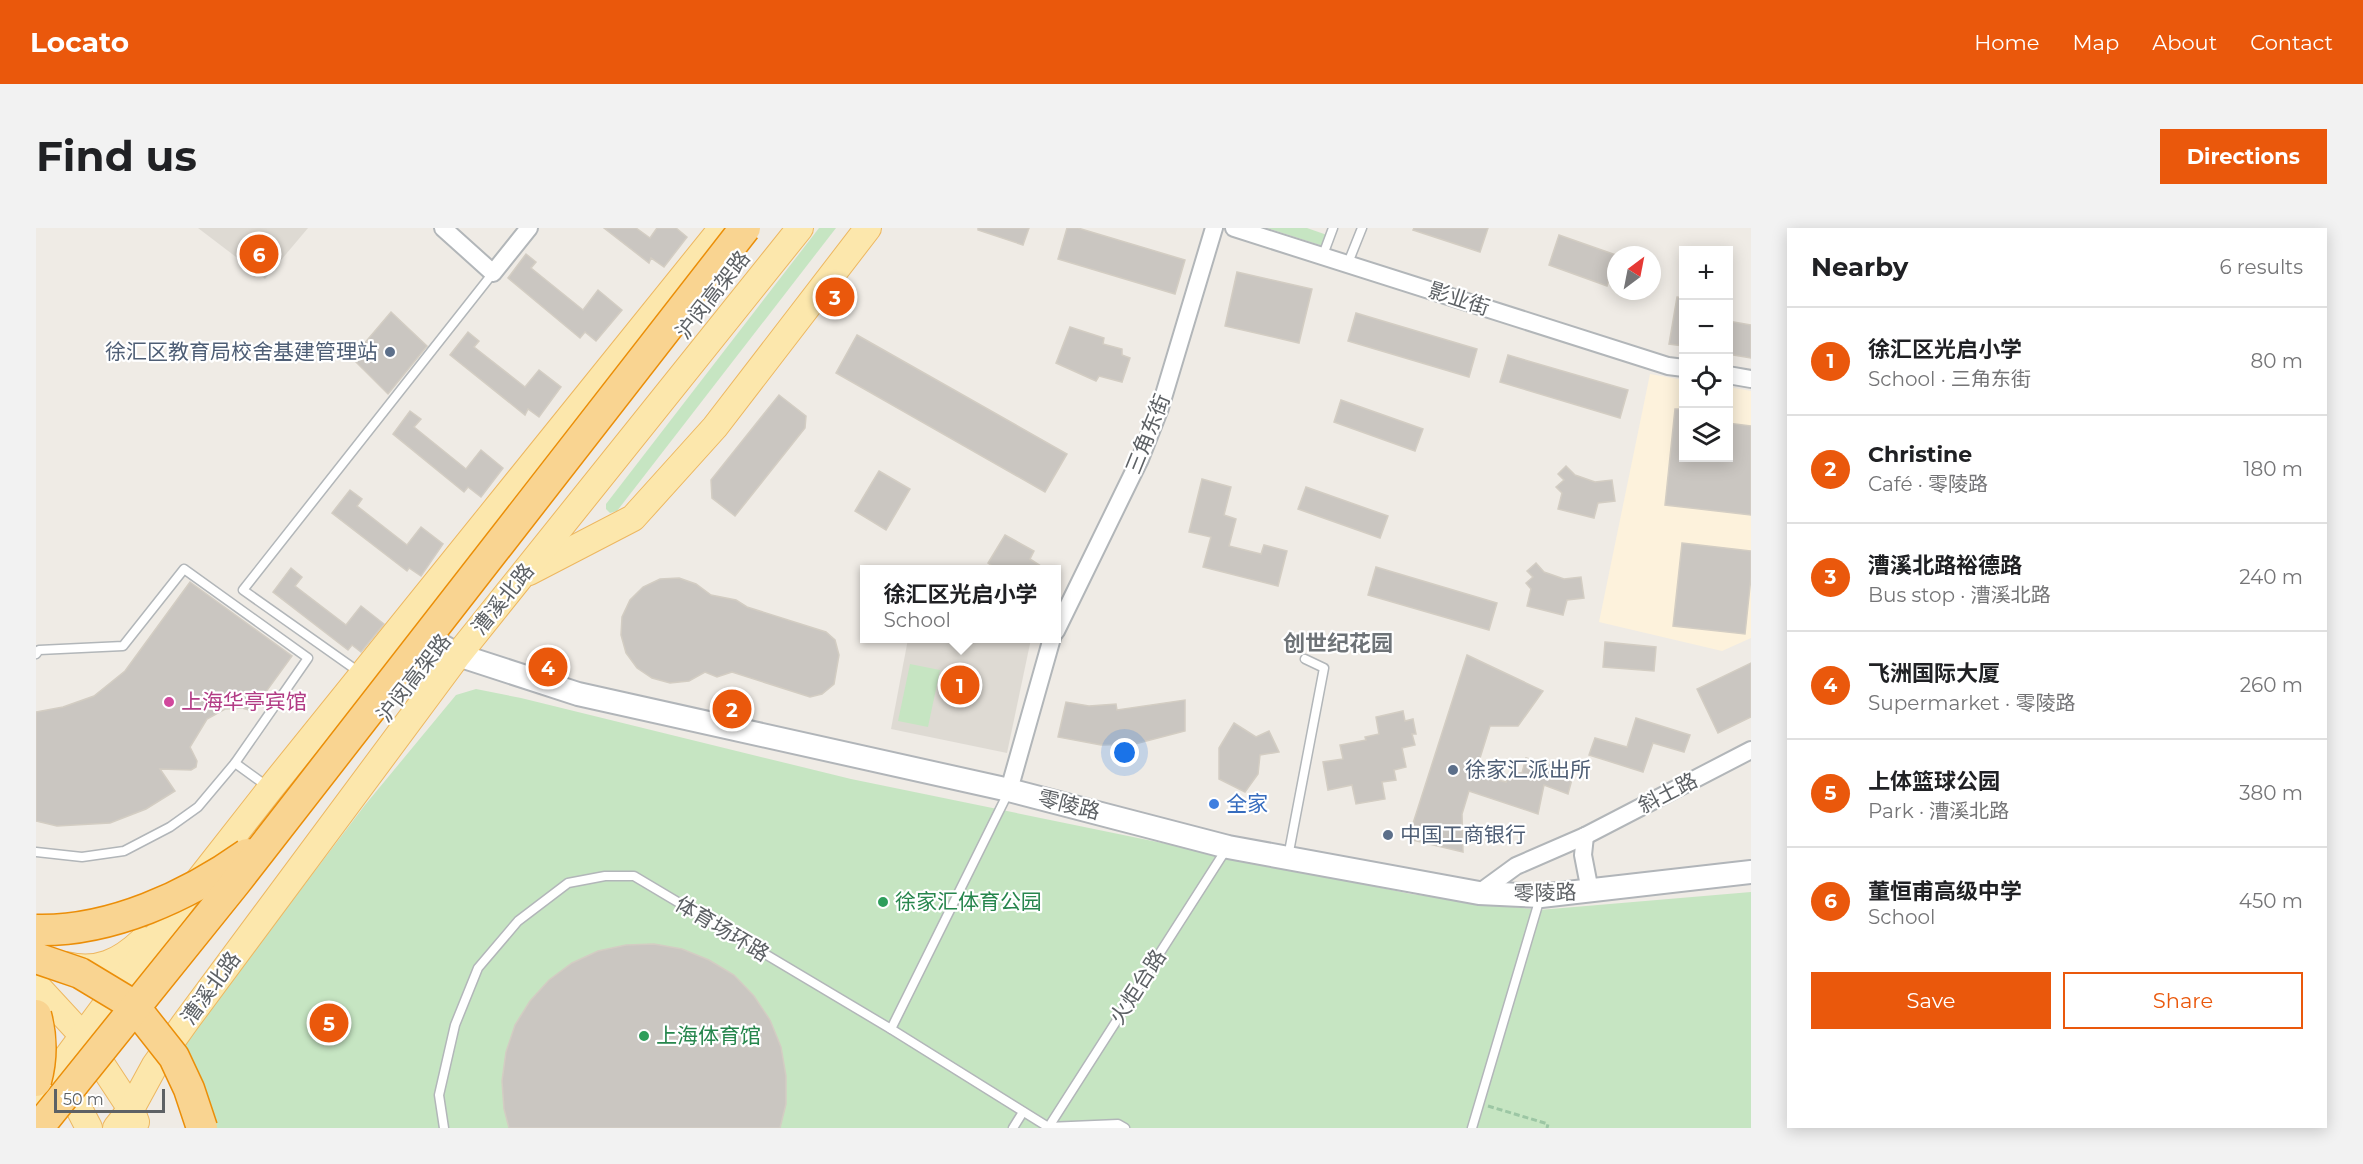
<!DOCTYPE html>
<meta charset="utf-8">
<style>
:root{--surface:#fff;--page:#f2f2f2;--text:#202124;--muted:#757577;--line:#e0e0e0;--accent:#ea580c}
body{margin:0;font-family:Montserrat,"Noto Sans SC",sans-serif;background:var(--page);color:var(--text)}
.controls{position:absolute;right:18px;top:18px;display:grid;overflow:hidden;border-radius:0px;box-shadow:0 3px 15px #0003}
.controls button{width:54px;height:54px;display:grid;place-items:center;padding:0;border:0;border-bottom:2px solid var(--line);background:var(--surface);color:var(--text);font:30px sans-serif}
.compass{position:absolute;left:1571px;top:18px;width:54px;height:54px;border-radius:50%;background:var(--surface);box-shadow:0 3px 15px #0003;rotate:32deg}
.scale{position:absolute;left:18px;bottom:15px;width:111px;box-sizing:border-box;padding-left:6px;border:3px solid #5d6165;border-top:0;font-size:16px;line-height:21px;white-space:nowrap;color:#5d6165;-webkit-text-stroke:4px #fff;paint-order:stroke}
.you{position:absolute;left:1089px;top:525px;width:21px;height:21px;margin:-15px;border:4px solid #fff;border-radius:50%;background:#1a73e8;box-shadow:0 0 0 9px #1a73e833}
.badge{display:grid;place-items:center;width:39px;height:39px;border-radius:50%;background:var(--accent);color:#fff;font-size:20px;font-weight:700}
.pin{position:absolute;translate:-50% -50%;border:3px solid #fff;box-shadow:0 2px 6px #0006}
.popup{position:absolute;left:824px;top:337px;width:201px;height:78px;box-sizing:border-box;display:grid;place-content:center;border-radius:0px;background:var(--surface);filter:drop-shadow(0 2px 4px #0005);font-size:20px;white-space:nowrap;color:var(--muted)}
.popup b{font-size:22px;color:var(--text)}
.popup::after{content:'';position:absolute;left:50%;top:100%;margin-left:-12px;border:12px solid transparent;border-top-color:var(--surface)}
.list{margin:0;padding:0;list-style:none}
h2{display:flex;justify-content:space-between;align-items:center;height:78px;margin:0;padding:0 24px;font-size:26px}
h2 small{font-size:20px;font-weight:400;color:var(--muted)}
.list li{display:grid;grid-template-columns:39px 1fr auto;gap:18px;align-items:center;box-sizing:border-box;height:108px;padding:0 24px;border-top:2px solid var(--line)}
.list b{display:block;font-size:22px;white-space:nowrap}
.list p{margin:0;font-size:20px;white-space:nowrap;color:var(--muted)}
.list em{font-size:20px;font-style:normal;color:var(--muted)}
.actions{display:flex;gap:12px;padding:18px 24px}
.actions a{flex:1;padding:14px 0;border:2px solid var(--accent);border-radius:0px;text-align:center;font-size:21px;color:var(--accent)}
.actions .main{background:var(--accent);color:#fff}
.icon{flex:none;width:33px;height:33px;fill:none;stroke:currentColor;stroke-width:2;stroke-linecap:round;stroke-linejoin:round}
.map{position:relative;flex:none;width:1715px;height:900px;overflow:hidden;border-radius:0px}
header{display:flex;align-items:center;gap:36px;box-sizing:border-box;height:84px;padding:0 30px;background:var(--accent);color:#fff}
header strong{font-size:28px}
nav{display:flex;gap:33px;margin-inline-start:auto;font-size:21px}
.intro{display:flex;align-items:center;justify-content:space-between;box-sizing:border-box;height:144px;padding:0 36px}
h1{margin:0;font-size:42px}
.button{padding:15px 27px;border-radius:0px;background:var(--accent);color:#fff;font-size:21px;font-weight:700}
main{display:flex;gap:36px;padding:0 36px}
aside{flex:1;background:var(--surface);border-radius:0px;box-shadow:0 3px 15px #0003}
.map>svg:first-child{display:block}
</style>
<header>
<strong>Locato</strong>
<nav><a>Home</a><a>Map</a><a>About</a><a>Contact</a></nav>
</header>
<div class="intro"><h1>Find us</h1><a class="button">Directions</a></div>
<main>
<div class="map">
<svg width="1715" height="900" viewBox="0 0 1715 900">
<rect width="100%" height="100%" fill="#efebe5"/>
<polygon fill="#fdf2dc" points="1614,146 1647,152 1648,230 1692,230 1693,159 1715,163 1715,410 1686,423 1563,394"/>
<g fill="#dedad3">
<polygon points="162,0 272,0 229,51"/>
<polygon points="872,411 995,411 971,525 855,501"/>
</g>
<g fill="#c6e5c2">
<polygon points="783,0 800,0 581,283 574,285 570,281 570,276"/>
<polygon points="1231,0 1271,0 1291,7 1287,18"/>
<polygon points="874,436 904,442 892,499 862,493"/>
<path d="M440 461 485 470 815 551 1375 666 1503 682 1715 664V900H150C134 858 137 851 152 810L329 577 420 467Z"/>
</g>
<g fill="#cac6c1" stroke="#d3cdc3" stroke-width="1.5">
<polygon points="568,0 600,0 614,10 621,0 640,0 651,9 628,39 615,30 613,35"/>
<polygon points="942,0 993,0 987,17 942,2"/>
<polygon points="1031,0 1042,0 1149,32 1139,66 1022,31"/>
<polygon points="1378,0 1452,0 1444,24 1377,2"/>
<polygon points="1523,7 1580,27 1571,58 1513,37"/>
<polygon points="490,26 500,34 495,40 547,82 562,62 586,82 560,113 549,104 544,110 472,50"/>
<polygon points="1201,44 1276,61 1263,115 1189,98"/>
<polygon points="1641,69 1647,70 1647,118 1633,116"/>
<polygon points="355,84 391,118 352,166 316,130"/>
<polygon points="1320,85 1441,121 1433,149 1312,113"/>
<polygon points="1692,93 1715,97 1715,130 1692,126"/>
<polygon points="1034,99 1068,110 1067,116 1086,121 1086,127 1094,130 1086,154 1063,148 1060,153 1020,135"/>
<polygon points="432,104 443,113 438,119 489,159 503,142 525,159 503,189 492,181 489,187 414,127"/>
<polygon points="821,107 1031,226 1009,264 800,145"/>
<polygon points="1472,127 1592,162 1584,190 1464,154"/>
<polygon points="743,167 770,188 769,200 699,288 676,270 675,252"/>
<polygon points="1305,172 1387,201 1379,223 1298,194"/>
<polygon points="1639,181 1647,181 1647,230 1692,230 1692,195 1715,198 1715,287 1629,277"/>
<polygon points="374,183 385,191 378,199 430,241 445,222 467,240 445,269 432,259 428,264 357,206"/>
<polygon points="1530,238 1539,247 1559,254 1576,252 1579,273 1562,275 1558,290 1522,281 1526,265 1520,259 1528,252 1522,246"/>
<polygon points="843,243 874,261 850,302 819,283"/>
<polygon points="1166,251 1195,259 1188,287 1200,291 1193,318 1225,326 1228,317 1251,323 1242,358 1167,339 1175,309 1153,304"/>
<polygon points="1270,259 1352,288 1344,310 1262,281"/>
<polygon points="314,262 326,271 321,278 371,317 385,299 407,316 385,348 373,340 371,343 296,285"/>
<polygon points="969,307 998,323 994,331 1011,342 962,342 952,335"/>
<polygon points="1646,315 1715,323 1715,349 1709,406 1637,398"/>
<polygon points="1500,335 1508,344 1528,351 1545,349 1548,370 1531,372 1527,387 1491,378 1495,361 1490,355 1497,349 1491,343"/>
<polygon points="1340,339 1461,375 1453,402 1332,367"/>
<polygon points="255,340 266,349 259,358 310,397 325,378 348,396 325,424 316,417 312,422 237,364"/>
<polygon points="643,350 660,356 675,367 700,372 711,379 790,404 799,412 803,427 798,456 786,466 774,469 696,444 681,449 669,444 653,453 634,455 616,450 601,440 590,425 585,407 586,389 594,372 607,359 624,351"/>
<polygon points="154,354 256,428 216,483 206,480 189,481 171,491 154,519 161,533 160,539 155,542 124,541 139,563 110,581 74,595 21,598 0,593 0,484 27,479 58,468 89,443"/>
<polygon points="1569,414 1620,419 1618,443 1567,439"/>
<polygon points="1431,427 1507,463 1482,498 1454,498 1439,546 1470,554 1474,544 1486,545 1490,530 1538,544 1532,566 1508,557 1502,586 1433,563 1426,586 1427,624 1372,611"/>
<polygon points="1715,435 1715,489 1682,505 1661,461"/>
<polygon points="1149,472 1149,503 1099,516 1065,517 1022,509 1030,474 1053,478 1080,476 1081,482"/>
<polygon points="1367,483 1369,493 1377,491 1380,506 1376,506 1379,517 1366,520 1370,539 1358,542 1360,552 1346,554 1349,571 1320,576 1316,557 1292,562 1287,534 1307,531 1304,517 1330,512 1329,509 1343,506 1340,489"/>
<polygon points="1600,490 1654,507 1648,524 1617,515 1607,544 1553,527 1559,510 1591,519"/>
<polygon points="1198,495 1220,509 1233,503 1243,524 1224,527 1222,546 1209,564 1183,551 1183,520"/>
<polygon points="618,716 646,721 673,732 698,747 718,768 734,792 745,819 750,848 750,876 744,900 473,900 468,881 466,853 470,824 479,797 494,773 513,752 536,735 562,723 590,717"/>
</g>
<g fill="none" stroke-linecap="round" stroke-linejoin="round">
<g stroke="#b2b6b9" stroke-width="11">
<g id="lane">
<polyline points="1287,27 1297,0"/>
<polyline points="1312,35 1326,0"/>
<polyline points="0,426 3,422 87,418 148,341 272,430 199,535"/>
<polyline points="323,444 207,362 457,45"/>
<polyline points="0,624 46,629 88,623 134,599 162,579 199,535 232,559"/>
<polyline points="1252,629 1288,440 1269,431"/>
<polyline points="855,801 973,563"/>
<polyline points="408,900 403,867 419,797 442,740 482,693 532,655 569,648 598,648 855,801 1012,899 1082,896 1089,900"/>
<polyline points="977,900 987,884"/>
<polyline points="1012,900 1191,620"/>
<polyline points="1436,900 1504,670"/>
</g>
</g>
<g stroke="#b2b6b9" stroke-width="20">
<g id="street">
<polyline points="407,0 457,45 493,0"/>
<polyline points="1198,0 1632,138 1648,140"/>
<polyline points="1692,147 1715,151"/>
<polyline points="1020,403 1104,231 1124,180 1178,0"/>
<polyline points="973,562 1016,410"/>
<polyline points="1549,608 1547,627 1554,663"/>
<polyline points="1443,665 1480,638 1549,608 1715,522"/>
</g>
</g>
<g stroke="#b1b5b9" stroke-width="26">
<polyline id="secondary" points="378,402 422,427 542,466 973,562 1192,619 1443,665 1505,668 1715,644"/>
</g>
<g stroke="#edb760" stroke-width="28">
<g id="primary">
<polyline points="493,344 597,290 679,199 832,0"/>
<path d="M30 737C61 745 84 734 107 712"/>
<polyline points="0,757 47,808 95,881 100,894"/>
<polyline points="25,846 53,900"/>
<polyline points="0,871 151,667 234,561 686,0"/>
<polyline points="80,900 95,881 119,837 151,792 422,427 764,0"/>
</g>
</g>
<polyline stroke="#9cc6a4" stroke-width="3" stroke-dasharray="6 3" stroke-linecap="butt" points="1452,878 1512,896 1511,900"/>
<use href="#lane" stroke="#fff" stroke-width="8"/>
<use href="#street" stroke="#fff" stroke-width="16"/>
<use href="#secondary" stroke="#fff" stroke-width="22"/>
<use href="#primary" stroke="#fce7ac" stroke-width="26"/>
<g stroke="#eb8e08" stroke-width="33" stroke-linecap="butt">
<g id="highway-bridge">
<path d="M0 702C74 704 152 668 211 626"/>
<polyline points="0,730 44,745 97,777 138,829 153,861 166,900"/>
<path d="M0 787C6 809 6 831 0 853"/>
<polyline points="2,900 200,654 709,0"/>
</g>
</g>
<use href="#highway-bridge" stroke="#f9d491" stroke-width="30"/>
</g>
<g fill="#5c6f8a" stroke="#fff" stroke-width="2">
<circle cx="354" cy="124" r="6"/>
<circle cx="1417" cy="542" r="6"/>
<circle cx="1352" cy="607" r="6"/>
</g>
<circle fill="#d1479c" stroke="#fff" stroke-width="2" cx="133" cy="474" r="6"/>
<circle fill="#3f7fe0" stroke="#fff" stroke-width="2" cx="1178" cy="576" r="6"/>
<g fill="#2e9e5b" stroke="#fff" stroke-width="2">
<circle cx="847" cy="674" r="6"/>
<circle cx="608" cy="808" r="6"/>
</g>
<g text-anchor="middle" stroke-width="4.5" stroke-linejoin="round" paint-order="stroke">
<g font-size="21" fill="#5d6165" stroke="#fff">
<text transform="translate(677 67) rotate(-52)" y="7">沪闵高架路</text>
<text transform="translate(1423 71) rotate(18)" y="7">影业街</text>
<text transform="translate(1112 206) rotate(-68)" y="7">三角东街</text>
<text transform="translate(467 371) rotate(-51)" y="7">漕溪北路</text>
<text transform="translate(378 450) rotate(-52)" y="7">沪闵高架路</text>
<text transform="translate(1632 565) rotate(-27)" y="7">斜土路</text>
<text transform="translate(1033 577) rotate(14)" y="7">零陵路</text>
<text transform="translate(1509 665) rotate(-2)" y="7">零陵路</text>
<text transform="translate(686 701) rotate(31)" y="7">体育场环路</text>
<text transform="translate(1102 759) rotate(-57)" y="7">火炬台路</text>
<text transform="translate(175 760) rotate(-54)" y="7">漕溪北路</text>
</g>
<g font-size="21" fill="#4e5e75" stroke="#fff" text-anchor="start">
<text x="342" y="131" text-anchor="end">徐汇区教育局校舍基建管理站</text>
<text x="1429" y="549">徐家汇派出所</text>
<text x="1364" y="614">中国工商银行</text>
</g>
<g font-size="21" fill="#b23c85" stroke="#fff" text-anchor="start">
<text x="145" y="481">上海华亭宾馆</text>
</g>
<g font-size="21" fill="#366cbe" stroke="#fff" text-anchor="start">
<text x="1190" y="583">全家</text>
</g>
<g font-size="21" fill="#27864d" stroke="#fff" text-anchor="start">
<text x="859" y="681">徐家汇体育公园</text>
<text x="620" y="815">上海体育馆</text>
</g>
<g font-size="22" font-weight="bold" fill="#6e7377" stroke="#fff">
<text x="1302" y="423">创世纪花园</text>
</g>
</g>
</svg>
<div class="controls">
<button>+</button>
<button>−</button>
<button><svg class="icon" aria-label="locate" viewBox="0 0 24 24"><circle cx="12" cy="12" r="6"/><path d="M12 2v4M12 18v4M2 12h4M18 12h4"/></svg></button>
<button><svg class="icon" aria-label="layers" viewBox="0 0 24 24"><path d="M12 4l9 5-9 5-9-5zM3 14l9 5 9-5"/></svg></button>
</div>
<svg class="compass" viewBox="-18 -18 36 36"><path d="M0-13l5 13h-10z" fill="#e53935"/><path d="M0 13l5-13h-10z" fill="#757577"/></svg>
<div class="scale">50 m</div>
<div class="you"></div>
<div class="pin badge" style="left:924px;top:457px">1</div>
<div class="popup"><b>徐汇区光启小学</b>School</div>
<div class="pin badge" style="left:696px;top:481px">2</div>
<div class="pin badge" style="left:799px;top:69px">3</div>
<div class="pin badge" style="left:512px;top:439px">4</div>
<div class="pin badge" style="left:293px;top:795px">5</div>
<div class="pin badge" style="left:223px;top:26px">6</div>
</div>
<aside>
<h2>Nearby<small>6 results</small></h2>
<ul class="list">
<li><span class="badge">1</span><div><b>徐汇区光启小学</b><p>School · 三角东街</p></div><em>80 m</em></li>
<li><span class="badge">2</span><div><b>Christine</b><p>Café · 零陵路</p></div><em>180 m</em></li>
<li><span class="badge">3</span><div><b>漕溪北路裕德路</b><p>Bus stop · 漕溪北路</p></div><em>240 m</em></li>
<li><span class="badge">4</span><div><b>飞洲国际大厦</b><p>Supermarket · 零陵路</p></div><em>260 m</em></li>
<li><span class="badge">5</span><div><b>上体篮球公园</b><p>Park · 漕溪北路</p></div><em>380 m</em></li>
<li><span class="badge">6</span><div><b>董恒甫高级中学</b><p>School</p></div><em>450 m</em></li>
</ul>
<div class="actions"><a class="main">Save</a><a>Share</a></div>
</aside>
</main>
